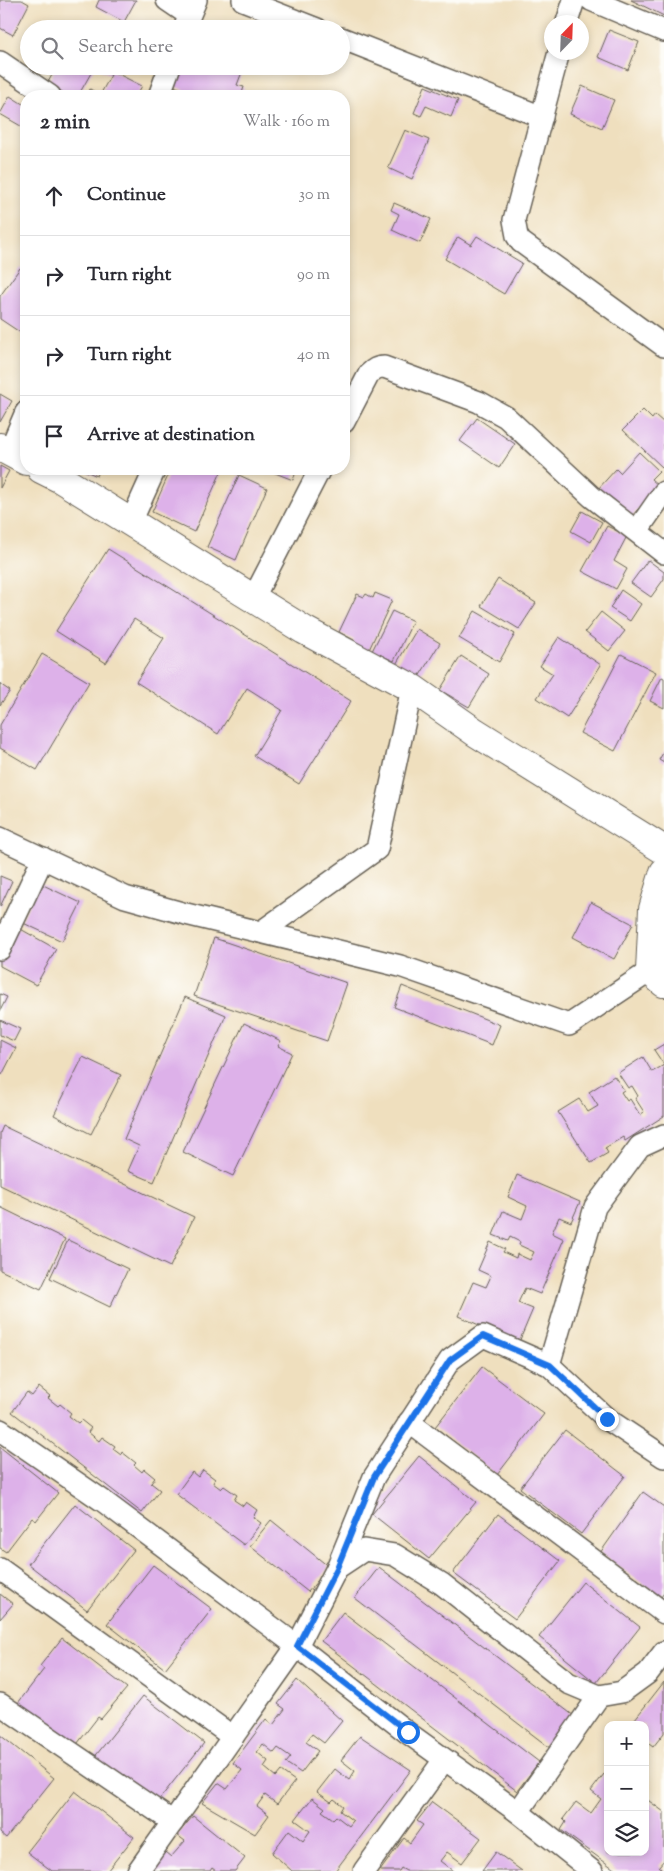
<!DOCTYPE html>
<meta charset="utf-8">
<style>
:root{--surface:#fff;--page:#f2f2f3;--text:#2b2b33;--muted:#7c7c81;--line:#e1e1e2}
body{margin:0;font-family:"Sorts Mill Goudy",serif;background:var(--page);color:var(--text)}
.controls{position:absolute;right:15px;bottom:15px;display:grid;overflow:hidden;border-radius:10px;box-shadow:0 2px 8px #0003}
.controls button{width:45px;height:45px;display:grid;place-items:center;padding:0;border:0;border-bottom:1px solid var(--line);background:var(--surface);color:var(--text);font:25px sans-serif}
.compass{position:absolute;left:544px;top:15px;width:45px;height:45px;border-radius:50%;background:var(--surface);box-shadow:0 2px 8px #0003;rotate:23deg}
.stop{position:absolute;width:15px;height:15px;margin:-11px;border:4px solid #1a73e8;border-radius:50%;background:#fff}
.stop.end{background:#1a73e8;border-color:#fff;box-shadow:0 1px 5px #0008}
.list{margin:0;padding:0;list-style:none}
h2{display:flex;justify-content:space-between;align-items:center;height:65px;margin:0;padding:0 20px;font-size:21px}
h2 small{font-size:16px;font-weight:400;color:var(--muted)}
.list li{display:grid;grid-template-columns:32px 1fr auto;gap:15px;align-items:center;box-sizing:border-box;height:80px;padding:0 20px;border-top:1px solid var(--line)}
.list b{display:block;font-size:19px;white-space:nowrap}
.list em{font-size:16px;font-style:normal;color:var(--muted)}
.icon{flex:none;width:28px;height:28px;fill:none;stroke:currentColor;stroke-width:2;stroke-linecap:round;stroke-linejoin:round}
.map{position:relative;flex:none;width:664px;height:1871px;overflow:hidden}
.search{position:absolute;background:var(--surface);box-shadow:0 2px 8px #0003;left:20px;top:20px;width:330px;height:55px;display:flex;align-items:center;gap:12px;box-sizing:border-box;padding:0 18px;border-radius:28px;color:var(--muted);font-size:19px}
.panel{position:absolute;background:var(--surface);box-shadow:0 2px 8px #0003;left:20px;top:90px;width:330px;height:385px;border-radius:20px}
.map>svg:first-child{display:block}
</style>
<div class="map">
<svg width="664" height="1871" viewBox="0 0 664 1871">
<rect width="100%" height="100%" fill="#fdfcf7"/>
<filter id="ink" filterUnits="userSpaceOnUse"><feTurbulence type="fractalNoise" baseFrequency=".02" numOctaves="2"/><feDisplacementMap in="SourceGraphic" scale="10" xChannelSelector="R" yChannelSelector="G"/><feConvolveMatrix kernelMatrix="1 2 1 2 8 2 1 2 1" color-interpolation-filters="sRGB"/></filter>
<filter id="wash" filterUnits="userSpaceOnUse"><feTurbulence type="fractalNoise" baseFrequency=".0096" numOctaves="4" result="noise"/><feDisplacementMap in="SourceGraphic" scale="20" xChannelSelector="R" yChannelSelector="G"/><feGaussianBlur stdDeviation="1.12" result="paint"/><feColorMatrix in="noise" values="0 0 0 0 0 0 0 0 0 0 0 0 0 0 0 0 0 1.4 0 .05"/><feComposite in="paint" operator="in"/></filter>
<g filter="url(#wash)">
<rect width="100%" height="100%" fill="#efdfbe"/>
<g id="blocks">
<g fill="#ddb1e9">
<polygon points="0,0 22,0 29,4 13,35 0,28"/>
<polygon points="99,0 136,0 124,22 96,7"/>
<polygon points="631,0 664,0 664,16"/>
<polygon points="609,30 639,42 628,70 598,57"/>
<polygon points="57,66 95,66 78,96 70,96 47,84"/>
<polygon points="102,66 142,86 136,96 86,96 90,89 100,95 111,75 100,69"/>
<polygon points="174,66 227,66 242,72 237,85 244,87 241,96 200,96 171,85"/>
<polygon points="425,86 458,100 451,117 426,106 421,116 414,113"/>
<polygon points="582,86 614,100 602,128 570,114"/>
<polygon points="10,96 26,106 26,129 0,114"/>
<polygon points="405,130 429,140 412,179 388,168"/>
<polygon points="394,203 431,219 420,243 392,230 399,214 391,210"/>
<polygon points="477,236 522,263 504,294 445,259 458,237 471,245"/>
<polygon points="20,268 26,272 26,332 24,335 0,319 0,296"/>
<polygon points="0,394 12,401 0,422"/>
<polygon points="643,410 652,419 655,415 664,423 664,466 663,468 623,430"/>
<polygon points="477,418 515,444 499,468 460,441"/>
<polygon points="639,452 659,471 651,479 659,486 630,518 598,489 616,469 620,473"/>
<polygon points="0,466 9,471 0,488"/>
<polygon points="81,469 100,469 97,476"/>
<polygon points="171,469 213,469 221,472 194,532 152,512"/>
<polygon points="265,469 297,469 293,480"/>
<polygon points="239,475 267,488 236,560 207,547"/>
<polygon points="582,511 602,522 591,542 571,531"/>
<polygon points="607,526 627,536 614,561 627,569 616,589 582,571"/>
<polygon points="108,549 351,701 299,784 254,756 282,710 247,688 218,734 136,682 164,638 134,619 106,663 56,631"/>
<polygon points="648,560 664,572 664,579 651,597 631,583"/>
<polygon points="498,579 536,603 519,629 481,606"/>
<polygon points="621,590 641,604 630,621 610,608"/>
<polygon points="375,593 392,600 367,654 351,647 354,640 339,632 357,594 364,597 366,594 373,598"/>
<polygon points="392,611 413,621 394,661 372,651"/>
<polygon points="475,611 515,634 499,662 459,638"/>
<polygon points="601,612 625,631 609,651 585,632"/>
<polygon points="417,629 440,643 417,680 395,666"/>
<polygon points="559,637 601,665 567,718 537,698 553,674 540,666"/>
<polygon points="42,654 89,682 37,770 0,748 0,725"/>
<polygon points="621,654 656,672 615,751 580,733"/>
<polygon points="461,656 489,674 469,707 440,690"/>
<polygon points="662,677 664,678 664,708 650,701"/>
<polygon points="0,684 10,691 0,705"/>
<polygon points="664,751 664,763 659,760"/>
<polygon points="0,876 12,881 0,907"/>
<polygon points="39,883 81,903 62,941 21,922"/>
<polygon points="591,902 633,924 614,959 573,937"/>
<polygon points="17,927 56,949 36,985 0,966 0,958"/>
<polygon points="214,938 347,983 327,1041 194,996"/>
<polygon points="402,986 500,1025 492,1045 394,1007"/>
<polygon points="0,994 7,997 0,1011"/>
<polygon points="185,997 226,1015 154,1182 128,1171 139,1146 124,1139"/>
<polygon points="0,1020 20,1029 14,1041 0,1035"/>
<polygon points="244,1023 281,1041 278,1046 292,1053 233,1176 183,1152"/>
<polygon points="0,1040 16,1048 2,1075 0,1074"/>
<polygon points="664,1044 664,1116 625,1141 623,1137 605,1148 608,1153 591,1163 558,1112 579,1099 588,1112 598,1106 589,1092 614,1076 624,1090 621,1092 627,1101 630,1099 640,1115 644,1112 635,1098 638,1096 632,1086 628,1088 618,1073 643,1057 652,1072 664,1065 654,1050"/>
<polygon points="83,1057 121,1075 91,1134 54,1115"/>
<polygon points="3,1126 194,1217 170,1267 0,1185 0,1133"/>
<polygon points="517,1175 580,1202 571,1222 559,1217 552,1233 564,1239 540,1294 525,1288 518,1303 533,1309 519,1342 458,1316 473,1282 486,1287 491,1276 478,1270 490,1242 505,1249 503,1252 516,1258 517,1254 530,1260 534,1252 519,1245 520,1242 510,1237 508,1241 493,1235 503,1211 522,1219 527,1206 508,1197"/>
<polygon points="0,1207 65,1239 41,1289 0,1270"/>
<polygon points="68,1240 128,1269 110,1307 50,1278"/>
<polygon points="482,1367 544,1414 497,1475 435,1427"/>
<polygon points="39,1387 50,1396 48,1398 58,1406 60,1404 71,1413 69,1416 78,1423 81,1420 91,1428 88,1432 99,1441 102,1437 115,1446 113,1449 121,1455 122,1452 136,1463 134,1465 142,1472 144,1469 155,1478 151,1483 160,1490 142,1513 12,1412 27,1392 32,1396"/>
<polygon points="565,1430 625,1476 581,1534 520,1488"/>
<polygon points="0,1447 58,1493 36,1521 32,1518 6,1552 0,1548"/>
<polygon points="419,1456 476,1502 429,1559 372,1514"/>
<polygon points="203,1470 215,1479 213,1483 221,1489 224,1486 237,1495 234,1500 243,1506 246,1502 257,1510 253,1517 261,1523 244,1545 176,1494 192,1472 198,1477"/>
<polygon points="643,1492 664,1507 664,1593 661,1597 600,1553"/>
<polygon points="75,1504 134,1550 87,1610 28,1564"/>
<polygon points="498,1514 560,1561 515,1619 453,1573"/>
<polygon points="271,1520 329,1567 308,1592 250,1546"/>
<polygon points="153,1565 212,1609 165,1669 107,1624"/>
<polygon points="379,1567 574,1716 550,1748 355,1598"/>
<polygon points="583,1582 640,1627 596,1683 539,1637"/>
<polygon points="0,1594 13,1604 0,1619"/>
<polygon points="343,1612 539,1762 517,1791 321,1641"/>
<polygon points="62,1638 127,1688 101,1719 98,1717 74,1748 18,1703 44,1669 40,1666"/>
<polygon points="297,1680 342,1721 324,1743 312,1734 306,1742 318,1751 301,1773 286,1763 291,1757 278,1748 274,1753 263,1744 257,1752 268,1761 264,1767 276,1777 281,1771 295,1781 277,1804 265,1795 257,1806 269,1815 255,1834 202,1803 218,1783 227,1789 242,1770 233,1763 266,1719 273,1725 285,1709 278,1704"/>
<polygon points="664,1682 664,1733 653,1747 645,1741 645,1725 631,1724"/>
<polygon points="143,1696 204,1743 154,1806 93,1759"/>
<polygon points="0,1735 54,1778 6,1838 0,1833"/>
<polygon points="360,1736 411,1770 335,1871 292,1871 272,1853 289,1830 303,1841 310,1831 295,1820 312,1798 325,1808 322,1811 333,1819 336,1816 349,1826 353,1821 340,1811 343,1806 334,1799 331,1802 317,1792 335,1769 349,1780 355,1771 341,1760"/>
<polygon points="604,1774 608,1777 608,1852 645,1852 645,1798 664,1812 664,1860 659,1866 664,1871 617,1871 561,1830 566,1822 563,1819 576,1802 591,1813 601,1799 591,1791"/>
<polygon points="75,1791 134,1837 107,1871 52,1871 27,1852"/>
<polygon points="432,1802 481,1838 462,1863 447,1852 440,1861 453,1871 406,1871 401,1868 399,1871 380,1871 404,1838 410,1843 423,1825 417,1821"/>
<polygon points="193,1816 245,1858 235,1871 216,1871 212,1868 210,1871 149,1871 165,1852 171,1857 185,1841 177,1835"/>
<polygon points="496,1852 522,1871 482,1871"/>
</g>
</g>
</g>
<g filter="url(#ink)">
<use href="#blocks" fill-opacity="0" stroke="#666055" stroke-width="1"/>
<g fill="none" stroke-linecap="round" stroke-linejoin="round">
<g stroke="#666055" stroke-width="24">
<g id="street">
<polyline points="167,0 189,15"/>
<polyline points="243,0 317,29"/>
<polyline points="591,0 664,31"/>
<polyline points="567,22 574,0"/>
<polyline points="184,29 196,0"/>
<polyline points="341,38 542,117"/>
<polyline points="559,52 514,220 517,236 521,242 664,346"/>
<polyline points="0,62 50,96"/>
<polyline points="159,96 170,66"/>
<path d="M344 422 369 374C374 369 377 367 384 367L479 402 506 417 592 497 664 553"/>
<polyline points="9,452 26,412"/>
<polyline points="131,522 155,469"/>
<polyline points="637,531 664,492"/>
<polyline points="253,599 320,469"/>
<polyline points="0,838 125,897 186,914 400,966 569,1025 650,971"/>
<polyline points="261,932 377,849 412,688"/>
<polyline points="0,949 43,858"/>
<polyline points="549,1365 595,1207 640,1146 664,1135"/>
<polyline points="409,1422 664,1613"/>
<polyline points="0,1430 103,1501 297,1646 408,1733 518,1812 592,1871"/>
<polyline points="337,1568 374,1477 450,1360 483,1336 549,1365 607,1419 664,1457"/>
<polyline points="0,1569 233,1737"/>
<polyline points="0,1704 173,1822"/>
<polyline points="518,1812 599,1696"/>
<polyline points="138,1871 297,1646 337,1568 364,1550 395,1555 442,1584 568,1683 599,1696 622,1692 648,1673 664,1652"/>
<polyline points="364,1871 444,1760"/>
</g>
</g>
<g stroke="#666055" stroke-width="30">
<g id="secondary">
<polyline points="0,447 26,461"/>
<polyline points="41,469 61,479 304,630 412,688 475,732 664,850"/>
<polyline points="664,872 653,909 650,971 664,983"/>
</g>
</g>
<use href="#street" stroke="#fff" stroke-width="21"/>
<use href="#secondary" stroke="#fff" stroke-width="28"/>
</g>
</g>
<g fill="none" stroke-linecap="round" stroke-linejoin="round" filter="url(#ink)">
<polyline stroke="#1a73e8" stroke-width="6" points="408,1732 297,1646 337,1568 374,1477 450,1360 483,1336 550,1365 607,1419"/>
</g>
</svg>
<div class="controls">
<button>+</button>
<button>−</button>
<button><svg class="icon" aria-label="layers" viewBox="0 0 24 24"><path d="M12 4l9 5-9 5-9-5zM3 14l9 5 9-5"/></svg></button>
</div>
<svg class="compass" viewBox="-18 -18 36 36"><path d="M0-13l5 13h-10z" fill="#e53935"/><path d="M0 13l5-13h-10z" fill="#7c7c81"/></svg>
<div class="stop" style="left:408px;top:1732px"></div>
<div class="stop end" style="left:607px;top:1419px"></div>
<div class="search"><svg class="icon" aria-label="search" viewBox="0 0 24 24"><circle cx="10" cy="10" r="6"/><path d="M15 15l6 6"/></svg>Search here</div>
<section class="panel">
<h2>2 min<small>Walk · 160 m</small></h2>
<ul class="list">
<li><svg class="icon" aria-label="ahead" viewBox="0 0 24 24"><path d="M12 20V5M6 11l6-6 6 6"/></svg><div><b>Continue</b></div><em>30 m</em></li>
<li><svg class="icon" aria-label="right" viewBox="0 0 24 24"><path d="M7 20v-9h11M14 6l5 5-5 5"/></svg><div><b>Turn right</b></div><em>90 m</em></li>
<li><svg class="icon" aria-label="right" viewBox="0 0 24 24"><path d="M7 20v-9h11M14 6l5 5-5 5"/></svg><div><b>Turn right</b></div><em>40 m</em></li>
<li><svg class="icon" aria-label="arrive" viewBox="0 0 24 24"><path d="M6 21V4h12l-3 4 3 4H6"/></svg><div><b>Arrive at destination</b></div></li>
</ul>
</section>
</div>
